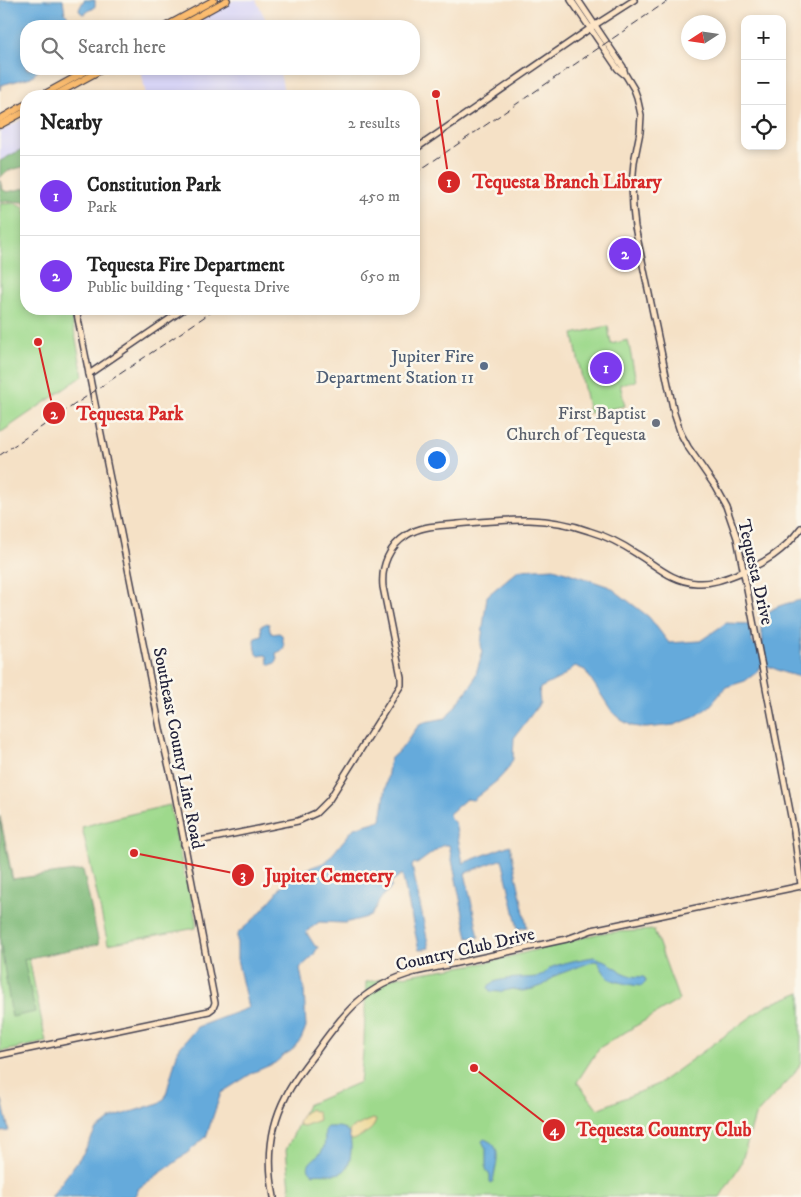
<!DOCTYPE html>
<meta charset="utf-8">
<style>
:root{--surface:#fff;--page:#f2f2f2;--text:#222;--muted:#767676;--line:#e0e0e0;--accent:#7c3aed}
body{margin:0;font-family:"IM FELL DW Pica",serif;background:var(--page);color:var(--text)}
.controls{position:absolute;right:15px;top:15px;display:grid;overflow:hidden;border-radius:10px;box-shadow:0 2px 8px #0003}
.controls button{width:45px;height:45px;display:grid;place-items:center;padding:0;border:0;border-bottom:1px solid var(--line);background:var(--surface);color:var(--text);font:25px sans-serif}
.compass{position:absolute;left:681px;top:15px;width:45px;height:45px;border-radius:50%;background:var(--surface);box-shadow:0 2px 8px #0003;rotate:258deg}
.you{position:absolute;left:436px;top:459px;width:18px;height:18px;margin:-12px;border:4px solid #fff;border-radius:50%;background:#1a73e8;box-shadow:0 0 0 8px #1a73e833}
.badge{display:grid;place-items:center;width:32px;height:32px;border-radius:50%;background:var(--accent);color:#fff;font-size:16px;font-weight:700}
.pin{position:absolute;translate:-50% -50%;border:2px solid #fff;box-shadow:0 1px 5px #0006}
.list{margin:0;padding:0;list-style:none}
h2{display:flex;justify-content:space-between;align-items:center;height:65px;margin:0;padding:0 20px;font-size:21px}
h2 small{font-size:16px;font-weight:400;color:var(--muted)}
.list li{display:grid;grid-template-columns:32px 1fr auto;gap:15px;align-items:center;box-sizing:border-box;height:80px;padding:0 20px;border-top:1px solid var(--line)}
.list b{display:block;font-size:19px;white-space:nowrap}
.list p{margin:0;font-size:16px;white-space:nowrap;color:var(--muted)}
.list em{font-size:16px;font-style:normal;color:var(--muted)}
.icon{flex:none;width:28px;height:28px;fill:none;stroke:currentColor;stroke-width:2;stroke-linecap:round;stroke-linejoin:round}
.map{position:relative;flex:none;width:801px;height:1197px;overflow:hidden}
.search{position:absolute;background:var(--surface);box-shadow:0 2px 8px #0003;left:20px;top:20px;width:400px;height:55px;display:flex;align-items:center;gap:12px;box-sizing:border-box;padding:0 18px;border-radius:20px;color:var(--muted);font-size:19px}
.panel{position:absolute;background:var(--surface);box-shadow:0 2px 8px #0003;left:20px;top:90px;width:400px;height:225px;border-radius:20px}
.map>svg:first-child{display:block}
</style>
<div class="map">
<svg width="801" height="1197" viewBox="0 0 801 1197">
<rect width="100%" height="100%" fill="#fbf7ec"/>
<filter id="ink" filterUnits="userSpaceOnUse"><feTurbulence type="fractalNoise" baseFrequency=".02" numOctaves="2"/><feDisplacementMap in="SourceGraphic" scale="10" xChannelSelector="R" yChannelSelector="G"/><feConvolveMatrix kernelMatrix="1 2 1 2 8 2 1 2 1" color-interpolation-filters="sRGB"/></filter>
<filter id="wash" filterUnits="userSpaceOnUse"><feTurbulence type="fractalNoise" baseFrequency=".0096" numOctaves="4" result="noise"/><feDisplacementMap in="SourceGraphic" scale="20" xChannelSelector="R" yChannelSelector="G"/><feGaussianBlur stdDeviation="1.12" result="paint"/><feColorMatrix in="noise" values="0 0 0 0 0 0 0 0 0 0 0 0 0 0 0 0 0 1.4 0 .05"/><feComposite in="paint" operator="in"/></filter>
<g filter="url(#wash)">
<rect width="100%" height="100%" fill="#f5e1c6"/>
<g fill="#d9d6f7">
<polygon points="234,0 256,0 269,26 187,26"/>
<polygon points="141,69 279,69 285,96 146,96"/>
<polygon points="26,117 26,147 0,161 0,132"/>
</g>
<g fill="#9ed98c" stroke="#607e64">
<polygon points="15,203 24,207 26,215 26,309 70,309 83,376 0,433 0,204"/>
<polygon points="608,326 611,344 628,340 636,381 620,384 625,406 589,413 573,334"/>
<polygon points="170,805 185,879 188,882 196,921 196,928 108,944 82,827 114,818"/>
<polygon points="0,816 46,1042 0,1052"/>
<polygon points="654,930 679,1000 599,1048 577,1082 598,1109 658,1084 766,1006 801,992 801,1063 794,1074 755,1116 741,1164 720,1197 291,1197 286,1150 307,1105 360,1082 364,1043 366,982 489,962 600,933"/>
</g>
<g fill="#7eb978" stroke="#506e5a">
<polygon points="26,147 26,166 7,171 0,178 0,161"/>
<polygon points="0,180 2,189 7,192 26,188 26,206 25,202 0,201"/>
<polygon points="0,819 12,879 83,870 99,944 24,959 35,1012 12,1017 0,941"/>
</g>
<g fill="#eeda9e" stroke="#887e6c">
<path d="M310 1109 318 1113 319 1120 304 1126 298 1125C299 1117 303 1113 310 1109Z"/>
<path d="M373 1119 376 1120C374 1131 362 1135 353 1140L350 1139 349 1134 350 1129 367 1121Z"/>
</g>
<g fill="#65aadb" stroke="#44668b">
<polygon points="0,0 63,0 65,13 73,21 73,26 26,26 26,69 40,69 31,77 1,85 0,90"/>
<polygon points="84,0 95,0 95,6 93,9 91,9 86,13 83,14 80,12 79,9"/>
<path d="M554 568 610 587 649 617 669 643 700 641 726 623 749 624 752 642 755 645 762 643 763 641C757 609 776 606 801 600V677L785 673 768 666 759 667 757 672 745 681 726 687 710 706 695 717 674 725 646 728 632 726 621 720 613 713 585 670 575 666 562 677 540 688 539 694 540 703 514 738 513 759 508 769 498 780 473 800 466 799 449 814 450 818 455 823 463 863 510 845 527 927 518 929 502 859 465 873 479 937 468 938 449 845H443L417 864 414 863 412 866 429 948 419 950 402 874 391 882 392 887C380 897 378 903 371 916L345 923 319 922 306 932 315 946 318 947 313 956 300 968 304 990 306 1027 301 1039 291 1051 284 1055 275 1063 254 1072 221 1093 206 1137 180 1159 139 1188 134 1197H51L84 1152 95 1131 112 1118 159 1103 165 1098 178 1050 197 1027 248 1008 237 959V934L256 917 276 894 290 875 326 862 354 828 381 820 390 759 402 748 418 726 425 722 446 718 473 683 482 654 481 643 487 596 518 570Z"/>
<polygon points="267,623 269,624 270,631 273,634 279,633 282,635 284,646 283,650 276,653 277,661 276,663 270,665 268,663 267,656 265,655 259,656 257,654 254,640 255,638 262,636 262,635 261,626"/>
<path d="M594 957 608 962 613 967 617 968 622 972 631 976 643 977 645 978 646 982 642 986C635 986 616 982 610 979 607 977 599 966 599 962L594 961 554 976 544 985 533 989 522 991 512 989 500 992 490 991 488 987C496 976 524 979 536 977 544 977 546 970 552 967 565 962 581 959 594 957Z"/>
<polygon points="0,1099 2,1100 9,1131 0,1132"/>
<path d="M327 1127C333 1127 342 1126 346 1130 354 1137 352 1165 344 1171 336 1177 323 1172 313 1174 300 1164 318 1159 323 1149 326 1143 324 1136 325 1129Z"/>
<path d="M484 1139C505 1146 495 1165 493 1182L492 1183 490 1182V1176L486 1169V1149L482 1141Z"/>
</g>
</g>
<g filter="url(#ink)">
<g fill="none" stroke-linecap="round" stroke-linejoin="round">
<g stroke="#423f50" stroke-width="8">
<g id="secondary">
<polyline points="571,0 618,69 624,74"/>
<polyline points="578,0 623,67 625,74 634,89 637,97 641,115 640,132 634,162 632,185 633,208 635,227 674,413 681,434 688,447 715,486 726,506 737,538 794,832 801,885"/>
<polyline points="414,150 595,25 634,0"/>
<polyline points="89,374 184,309"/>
<path d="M184 844 298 821 316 813 329 800 401 685V677L383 587C381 566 389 546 407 535 422 525 441 526 458 524 505 520 544 515 589 531 606 536 622 544 637 554 657 566 672 582 697 583 711 584 724 579 737 574 765 563 783 552 801 528"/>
<polyline points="0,1055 209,1011 213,1008 215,1003 173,784 161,733 76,309"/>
<path d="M274 1197C267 1162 269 1128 286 1096 294 1080 305 1066 316 1052 345 1011 365 986 415 972L567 939 592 930 801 886"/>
</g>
</g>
<g stroke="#423f50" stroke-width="8">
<g id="primary">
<polyline points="166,26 214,0"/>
<polyline points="180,26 227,0"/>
<polyline points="41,96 90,69"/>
<polyline points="53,96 103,69"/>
<polyline points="0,119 26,104"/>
<polyline points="0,125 26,111"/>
</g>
</g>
<use href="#secondary" stroke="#fee5c5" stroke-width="5"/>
<use href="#primary" stroke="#fcbd6f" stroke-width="5.5"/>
<g stroke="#22223b" stroke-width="1" stroke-dasharray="8 4" stroke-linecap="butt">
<polyline points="414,174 669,0"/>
<polyline points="0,455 216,309"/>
</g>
</g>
</g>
<circle fill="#5c6f8a" stroke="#fbf7ec" stroke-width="2" cx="484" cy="366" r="5"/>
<circle fill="#6b7280" stroke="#fbf7ec" stroke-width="2" cx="656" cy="423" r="5"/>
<g text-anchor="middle" stroke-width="5" stroke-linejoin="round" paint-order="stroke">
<g font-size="18" fill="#4e5e75" stroke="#fbf7ec" text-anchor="end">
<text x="474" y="362">Jupiter Fire<tspan x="474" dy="21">Department Station 11</tspan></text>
</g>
<g font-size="18" fill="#5b616d" stroke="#fbf7ec" text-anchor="end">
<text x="646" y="419">First Baptist<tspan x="646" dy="21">Church of Tequesta</tspan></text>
</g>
<g font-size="18" fill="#22223b" stroke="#fbf7ec">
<text transform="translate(756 572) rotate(77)" y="6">Tequesta Drive</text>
<text transform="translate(179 748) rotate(79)" y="6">Southeast County Line Road</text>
<text transform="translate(465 949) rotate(-13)" y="6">Country Club Drive</text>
</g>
</g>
<path fill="none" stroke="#d62828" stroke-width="2" d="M436 94L449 182M38 342L54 413M134 853L243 875M474 1068L554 1130"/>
<g fill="#d62828" stroke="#fbf7ec" stroke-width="2">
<circle cx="436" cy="94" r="5"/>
<circle cx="38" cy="342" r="5"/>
<circle cx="134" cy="853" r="5"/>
<circle cx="474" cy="1068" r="5"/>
<circle cx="449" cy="182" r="12"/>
<circle cx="54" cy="413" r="12"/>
<circle cx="243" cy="875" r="12"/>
<circle cx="554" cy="1130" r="12"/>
</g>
<g font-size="15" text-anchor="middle" font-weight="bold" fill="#fff">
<text x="449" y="187">1</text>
<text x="54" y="419">2</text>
<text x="243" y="880">3</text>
<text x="554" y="1135">4</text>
</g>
<g font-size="19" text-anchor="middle" font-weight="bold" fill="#d62828" stroke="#fbf7ec" stroke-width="5" stroke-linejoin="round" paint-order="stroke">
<text x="567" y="188">Tequesta Branch Library</text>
<text x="130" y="420">Tequesta Park</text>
<text x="329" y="882">Jupiter Cemetery</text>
<text x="664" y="1136">Tequesta Country Club</text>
</g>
</svg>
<div class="controls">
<button>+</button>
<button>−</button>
<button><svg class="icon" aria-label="locate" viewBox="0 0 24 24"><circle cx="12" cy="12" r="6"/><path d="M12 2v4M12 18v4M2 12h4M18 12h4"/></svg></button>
</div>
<svg class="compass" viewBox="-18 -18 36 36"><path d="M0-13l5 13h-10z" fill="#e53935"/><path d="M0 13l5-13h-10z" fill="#767676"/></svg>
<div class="you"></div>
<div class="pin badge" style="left:606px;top:368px">1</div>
<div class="pin badge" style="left:625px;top:254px">2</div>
<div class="search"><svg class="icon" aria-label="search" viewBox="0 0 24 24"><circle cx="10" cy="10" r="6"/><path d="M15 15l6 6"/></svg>Search here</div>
<section class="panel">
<h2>Nearby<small>2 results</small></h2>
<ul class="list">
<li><span class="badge">1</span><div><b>Constitution Park</b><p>Park</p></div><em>450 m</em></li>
<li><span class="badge">2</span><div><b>Tequesta Fire Department</b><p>Public building · Tequesta Drive</p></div><em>650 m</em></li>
</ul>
</section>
</div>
